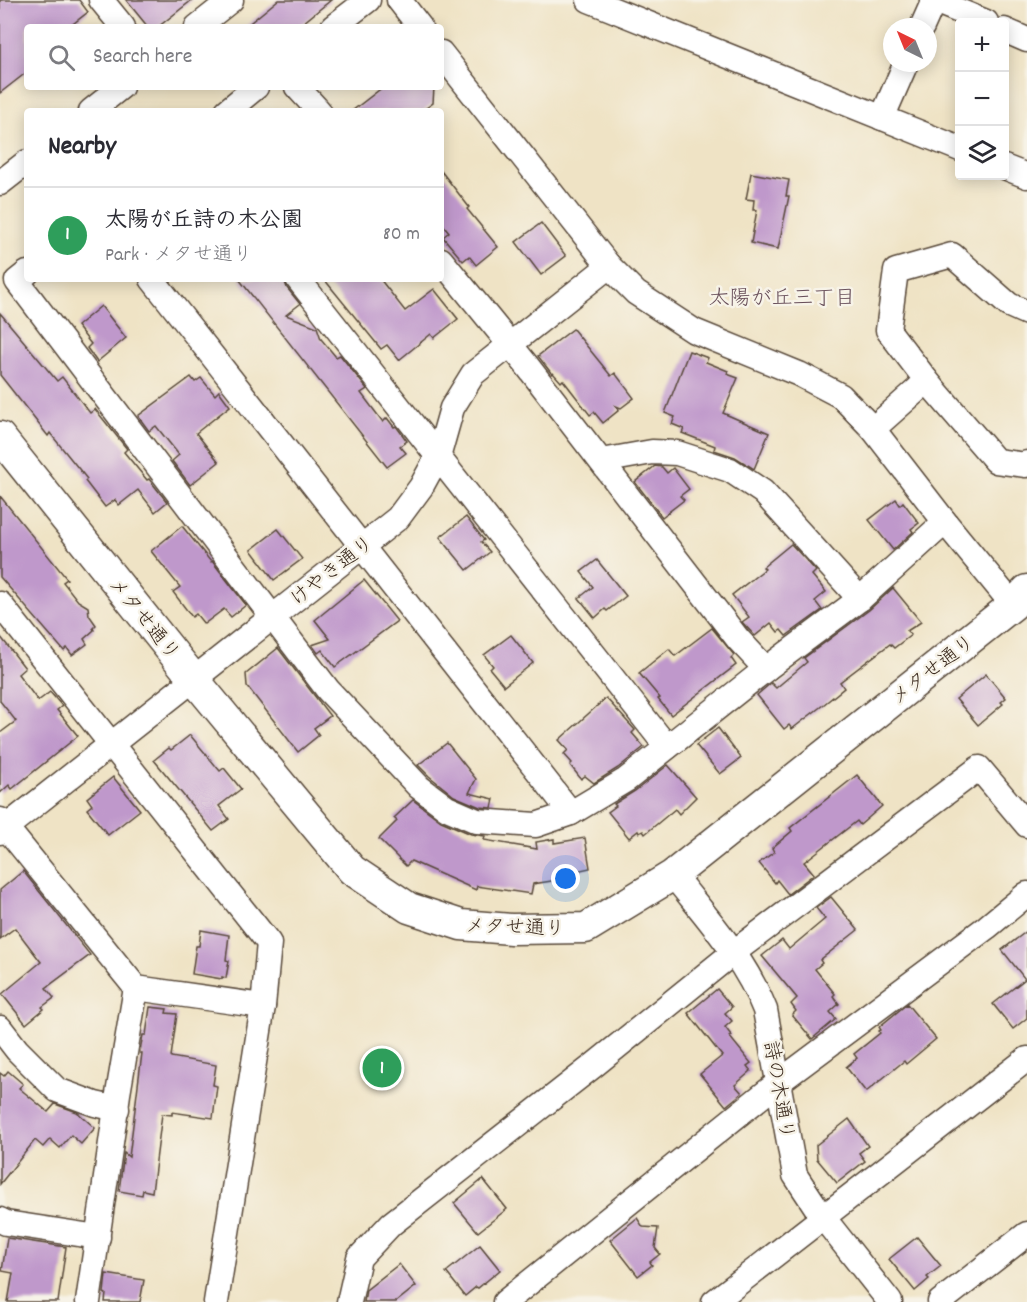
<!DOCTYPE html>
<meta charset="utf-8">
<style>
:root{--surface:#fff;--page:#f7f7f7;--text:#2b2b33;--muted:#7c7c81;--line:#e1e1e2;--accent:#ea580c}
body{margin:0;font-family:Dekko,"Klee One",sans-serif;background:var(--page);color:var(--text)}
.controls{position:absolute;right:18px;top:18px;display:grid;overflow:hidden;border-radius:6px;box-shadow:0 3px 15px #0003}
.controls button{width:54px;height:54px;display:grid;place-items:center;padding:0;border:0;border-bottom:2px solid var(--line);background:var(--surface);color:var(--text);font:30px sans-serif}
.compass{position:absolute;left:883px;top:18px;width:54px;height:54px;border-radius:50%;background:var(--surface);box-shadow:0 3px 15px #0003;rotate:317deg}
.you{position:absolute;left:566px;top:879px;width:21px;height:21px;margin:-15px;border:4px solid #fff;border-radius:50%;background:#1a73e8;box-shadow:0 0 0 9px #1a73e833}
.badge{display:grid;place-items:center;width:39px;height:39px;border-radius:50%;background:var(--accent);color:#fff;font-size:20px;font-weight:700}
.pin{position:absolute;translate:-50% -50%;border:3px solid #fff;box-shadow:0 2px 6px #0006}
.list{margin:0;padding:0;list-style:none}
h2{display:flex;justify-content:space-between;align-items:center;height:78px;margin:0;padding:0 24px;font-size:26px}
h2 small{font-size:20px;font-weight:400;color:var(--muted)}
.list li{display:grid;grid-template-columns:39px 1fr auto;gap:18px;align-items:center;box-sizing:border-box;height:96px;padding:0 24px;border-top:2px solid var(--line)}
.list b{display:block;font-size:22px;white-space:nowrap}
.list p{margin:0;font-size:20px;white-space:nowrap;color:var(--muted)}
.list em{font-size:20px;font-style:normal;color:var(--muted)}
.icon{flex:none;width:33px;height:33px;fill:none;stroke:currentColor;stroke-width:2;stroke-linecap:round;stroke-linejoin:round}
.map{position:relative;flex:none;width:1027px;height:1302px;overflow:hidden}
.search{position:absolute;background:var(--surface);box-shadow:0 3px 15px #0003;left:24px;top:24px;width:420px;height:66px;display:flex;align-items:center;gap:15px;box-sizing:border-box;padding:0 21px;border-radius:6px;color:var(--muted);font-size:22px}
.panel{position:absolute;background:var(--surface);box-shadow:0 3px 15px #0003;left:24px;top:108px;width:420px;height:174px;border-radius:6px}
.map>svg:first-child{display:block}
</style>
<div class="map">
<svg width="1027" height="1302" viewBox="0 0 1027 1302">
<rect width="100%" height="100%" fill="#f7f3e8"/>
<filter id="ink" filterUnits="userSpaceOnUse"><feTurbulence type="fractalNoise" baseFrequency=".0167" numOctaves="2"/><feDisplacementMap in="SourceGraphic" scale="12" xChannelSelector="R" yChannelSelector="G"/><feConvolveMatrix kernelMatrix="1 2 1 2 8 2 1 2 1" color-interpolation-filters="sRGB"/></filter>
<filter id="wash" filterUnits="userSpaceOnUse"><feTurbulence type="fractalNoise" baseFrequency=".008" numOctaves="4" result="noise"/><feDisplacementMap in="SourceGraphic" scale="24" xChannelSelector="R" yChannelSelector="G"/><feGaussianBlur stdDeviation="1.35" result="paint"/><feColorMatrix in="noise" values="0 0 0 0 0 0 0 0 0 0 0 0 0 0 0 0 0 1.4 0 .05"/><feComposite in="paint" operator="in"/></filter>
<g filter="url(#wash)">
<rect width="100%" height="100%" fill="#efe3c5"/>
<g id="blocks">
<g fill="#bf98cb">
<polygon points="0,0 79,0 88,12 69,27 27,27 27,72 0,93"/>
<polygon points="126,0 192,0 158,27 148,27"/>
<polygon points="278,0 331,0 298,27 245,27"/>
<polygon points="383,87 434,87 433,103 422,111 352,111"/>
<polygon points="441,171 469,207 467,209 498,247 476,265 469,256 463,261 443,237 449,232 441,222"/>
<polygon points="751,173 789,180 786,196 789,196 778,249 751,243 757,210 753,210 754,200 746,199"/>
<polygon points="541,223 566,256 541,275 516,242"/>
<polygon points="239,279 284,279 287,288 300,304 286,315 317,327 321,339 336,357 340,355 367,389 361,393 383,422 387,418 394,427 396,426 407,441 400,446 406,453 387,467"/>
<polygon points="324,279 380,279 405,311 434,289 458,319 434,338 431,334 399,360 387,345 381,349"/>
<polygon points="101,306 126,338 97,362 87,348 91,344 77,326"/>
<polygon points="0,313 57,381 62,377 90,413 95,409 127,449 124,452 147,480 149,479 167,502 155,512 138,490 119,505 115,500 105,507 85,481 87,479 50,433 48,436 0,375"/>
<polygon points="573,329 611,376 615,373 634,398 621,408 616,406 619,410 603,423 594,412 590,415 563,380 561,382 553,373 552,374 538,356"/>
<polygon points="689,351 708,358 706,362 728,371 727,374 738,378 723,413 769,433 754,469 735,457 714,450 715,446 682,433 684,429 672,424 675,417 665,413"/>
<polygon points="191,377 195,382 201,378 215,395 219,391 230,406 196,433 219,462 190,485 172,461 179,455 156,426 149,431 138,416"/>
<polygon points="655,466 662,467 667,473 673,468 689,489 680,496 684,500 662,517 635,482"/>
<polygon points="0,496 67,579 63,582 78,601 88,607 89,615 96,625 93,628 94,630 84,639 87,644 72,655 67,648 64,651 0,577"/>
<polygon points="896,499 900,505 903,502 919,523 911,529 913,532 893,550 869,520"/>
<polygon points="466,517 484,540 481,542 490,552 467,570 440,537"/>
<polygon points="182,526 211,562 212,561 246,605 231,617 224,609 204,624 196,614 192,617 173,592 180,587 151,551"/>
<polygon points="278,529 302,559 274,580 251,550"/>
<polygon points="791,544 816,571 812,575 826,592 815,601 822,610 786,636 781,630 778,632 771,623 755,636 742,622 749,617 732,595 765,569 763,567"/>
<polygon points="597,560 626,596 607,611 605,609 595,618 579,598 593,587 581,572"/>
<polygon points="364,580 397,621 335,667 322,650 318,653 312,645 330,639 315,620"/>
<polygon points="893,588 921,622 907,631 911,635 894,648 890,644 840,682 844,688 823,705 792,729 789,725 784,729 757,695 771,683 776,688 807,662 804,658 869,610"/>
<polygon points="712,628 734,655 731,658 736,665 671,715 658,699 660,698 639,673 669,649 675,656"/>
<polygon points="511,635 533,663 504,686 490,669 493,666 484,655"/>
<polygon points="0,636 25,668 18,674 38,701 50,692 62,706 57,710 78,736 12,789 9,785 0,793 0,733 16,721 0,701"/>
<polygon points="278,648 330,716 314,728 319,735 298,752 247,686 246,674"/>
<polygon points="986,674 1006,698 1001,702 1003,704 978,725 956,699"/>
<polygon points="606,698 635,730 632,733 644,747 618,768 594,783 585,776 581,779 570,765 572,763 564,754 568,750 559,740"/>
<polygon points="718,728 741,758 720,774 696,745"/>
<polygon points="190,735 220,771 224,768 241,789 219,806 229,819 213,831 154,760 169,748 171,750"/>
<polygon points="447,743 476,779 469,793 494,799 492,808 480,807 454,796 429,776 418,765"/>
<polygon points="668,765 696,797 679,814 675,809 645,834 643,831 639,833 638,831 629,838 608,812 616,806 614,804 635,791"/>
<polygon points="857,775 882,806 860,825 857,821 804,862 814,874 788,894 777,880 775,883 759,863 774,852 772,848 792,831 790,828"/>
<polygon points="113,777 140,810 108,835 87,809 92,805 87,798"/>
<polygon points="413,800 441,821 471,834 485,836 484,840 537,849 536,842 554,839 554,843 585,838 590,868 576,871 577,877 533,884 531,894 477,886 476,890 411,861 406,866 379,839 397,821 394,818"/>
<polygon points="23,871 90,955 46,988 54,998 42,1007 44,1009 26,1024 2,994 41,962 15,928 0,939 0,890"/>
<polygon points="831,897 858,930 820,960 822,963 815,969 835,994 833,996 839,1004 830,1012 836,1019 812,1039 792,1015 796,1011 791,1004 797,998 762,956 782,940 789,949 825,919 816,908"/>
<polygon points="201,930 229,935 226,960 229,961 226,978 222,977 222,979 192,974 196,946 199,946"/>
<polygon points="1027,931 1027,1018 1013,1029 993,1004 1025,979 1002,950"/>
<polygon points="717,989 732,1007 725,1013 732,1021 725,1027 731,1035 729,1036 751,1063 747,1066 751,1071 735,1085 742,1093 726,1106 700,1074 722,1056 688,1013"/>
<polygon points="907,1004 936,1039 906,1064 904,1061 866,1092 846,1067 857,1058 854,1054 880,1033 879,1031 881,1030 879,1027"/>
<polygon points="150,1007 167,1009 166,1013 177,1014 171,1057 216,1065 213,1085 217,1086 213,1118 172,1112 172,1115 162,1114 152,1192 143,1190 142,1195 119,1191 124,1153 129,1157 142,1053 140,1053 141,1045 143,1035 146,1035"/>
<polygon points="8,1071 23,1084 19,1088 48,1112 55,1104 77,1112 95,1128 81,1144 71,1135 60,1148 50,1139 43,1147 35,1140 0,1184 0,1073 4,1076"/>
<polygon points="849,1119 868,1146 859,1153 865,1161 837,1183 817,1159 816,1145"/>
<polygon points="483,1179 507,1209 478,1232 454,1203"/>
<polygon points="637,1218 643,1227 658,1228 655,1248 660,1254 650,1262 652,1265 638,1276 610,1240"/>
<polygon points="917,1237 941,1266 927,1277 929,1279 915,1291 889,1259"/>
<polygon points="7,1238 66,1247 58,1302 8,1302 13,1273 2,1271"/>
<polygon points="480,1245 500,1270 478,1288 476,1287 465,1296 446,1272"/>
<polygon points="399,1264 416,1286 396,1302 364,1302 366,1290"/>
<polygon points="106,1274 144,1280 140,1302 105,1302 106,1294 104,1293"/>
</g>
</g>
</g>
<g filter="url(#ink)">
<use href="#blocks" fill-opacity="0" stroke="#564637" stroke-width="1.5"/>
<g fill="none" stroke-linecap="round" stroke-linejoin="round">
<g stroke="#564637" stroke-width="27">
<g id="minor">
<polyline points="101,0 123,27"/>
<polyline points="399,0 420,27"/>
<polyline points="589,0 960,149"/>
<polyline points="932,0 986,22"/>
<polyline points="197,27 231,0"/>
<polyline points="333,27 368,0"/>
<polyline points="922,27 934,0"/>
<polyline points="1004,30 1027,40"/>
<polyline points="441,53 609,266 636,293 694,331 799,374 841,396 873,429 945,522 1013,605"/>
<polyline points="297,87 319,111"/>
<polyline points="91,111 121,87"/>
<polyline points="227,111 256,87"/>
<polyline points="882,118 906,63"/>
<polyline points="1004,167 1027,176"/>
<polyline points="0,183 27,162"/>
<polyline points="441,260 525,363 738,639 766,669"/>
<polyline points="27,273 17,281 328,690 419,787 447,808 477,821 536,825 571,813 626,780 766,669 860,599 945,522"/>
<polyline points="152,279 571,813"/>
<polyline points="298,279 667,747"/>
<polyline points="1027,313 1009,305 952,255 896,271 888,330 927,381 996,461 1026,465 1027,463"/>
<polyline points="873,429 927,381"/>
<polyline points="602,461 652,452 677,453 730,470 763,492 860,599"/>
<polyline points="0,604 269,943 263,1006 216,1302"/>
<polyline points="0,820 136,988 263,1006"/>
<polyline points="0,832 398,518 421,487 439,454 452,408 473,374 609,266"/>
<path d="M673 875C707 918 745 959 765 1010L795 1175 822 1216 890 1302"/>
<polyline points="0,1028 17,1050 57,1090 95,1104 117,1109"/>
<polyline points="0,1220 6,1223 98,1237"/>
<polyline points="88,1302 118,1094 136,988"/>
<polyline points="349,1302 359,1258 391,1224 593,1066 734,952 979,768 1027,825"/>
<polyline points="505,1302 779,1082 987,927 1027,894"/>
<polyline points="714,1302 1027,1059"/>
<polyline points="940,1302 1027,1234"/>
</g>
</g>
<g stroke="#564637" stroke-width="33">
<polyline id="tertiary" points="0,437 193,678 352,870 409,908 461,925 511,929 586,928 673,875 1013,605 1027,590"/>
</g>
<use href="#minor" stroke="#fff" stroke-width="24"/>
<use href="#tertiary" stroke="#fff" stroke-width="30"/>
</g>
</g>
<g text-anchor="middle" stroke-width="5" stroke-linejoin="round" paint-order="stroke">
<g font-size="20" fill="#3b2a1e" stroke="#f7f3e8">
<text transform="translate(331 570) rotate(-38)" y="7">けやき通り</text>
<text transform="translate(145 618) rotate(51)" y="7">メタせ通り</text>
<text transform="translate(932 669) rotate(-38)" y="7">メタせ通り</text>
<text transform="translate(515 926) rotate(2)" y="7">メタせ通り</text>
<text transform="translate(780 1090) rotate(80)" y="7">詩の木通り</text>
</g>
<g font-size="21" fill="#69505b" stroke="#f7f3e8">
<text x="782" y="304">太陽が丘三丁目</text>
</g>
</g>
</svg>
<div class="controls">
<button>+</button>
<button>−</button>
<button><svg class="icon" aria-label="layers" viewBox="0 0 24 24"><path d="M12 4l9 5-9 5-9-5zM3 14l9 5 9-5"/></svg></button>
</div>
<svg class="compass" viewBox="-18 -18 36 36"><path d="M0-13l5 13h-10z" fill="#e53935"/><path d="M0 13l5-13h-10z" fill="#7c7c81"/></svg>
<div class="you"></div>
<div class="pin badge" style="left:382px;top:1068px;background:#2e9e5b">1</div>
<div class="search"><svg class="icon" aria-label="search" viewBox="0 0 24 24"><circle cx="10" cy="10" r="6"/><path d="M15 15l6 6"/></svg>Search here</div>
<section class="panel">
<h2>Nearby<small></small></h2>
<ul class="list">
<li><span class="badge" style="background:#2e9e5b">1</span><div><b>太陽が丘詩の木公園</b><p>Park · メタせ通り</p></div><em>80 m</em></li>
</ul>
</section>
</div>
